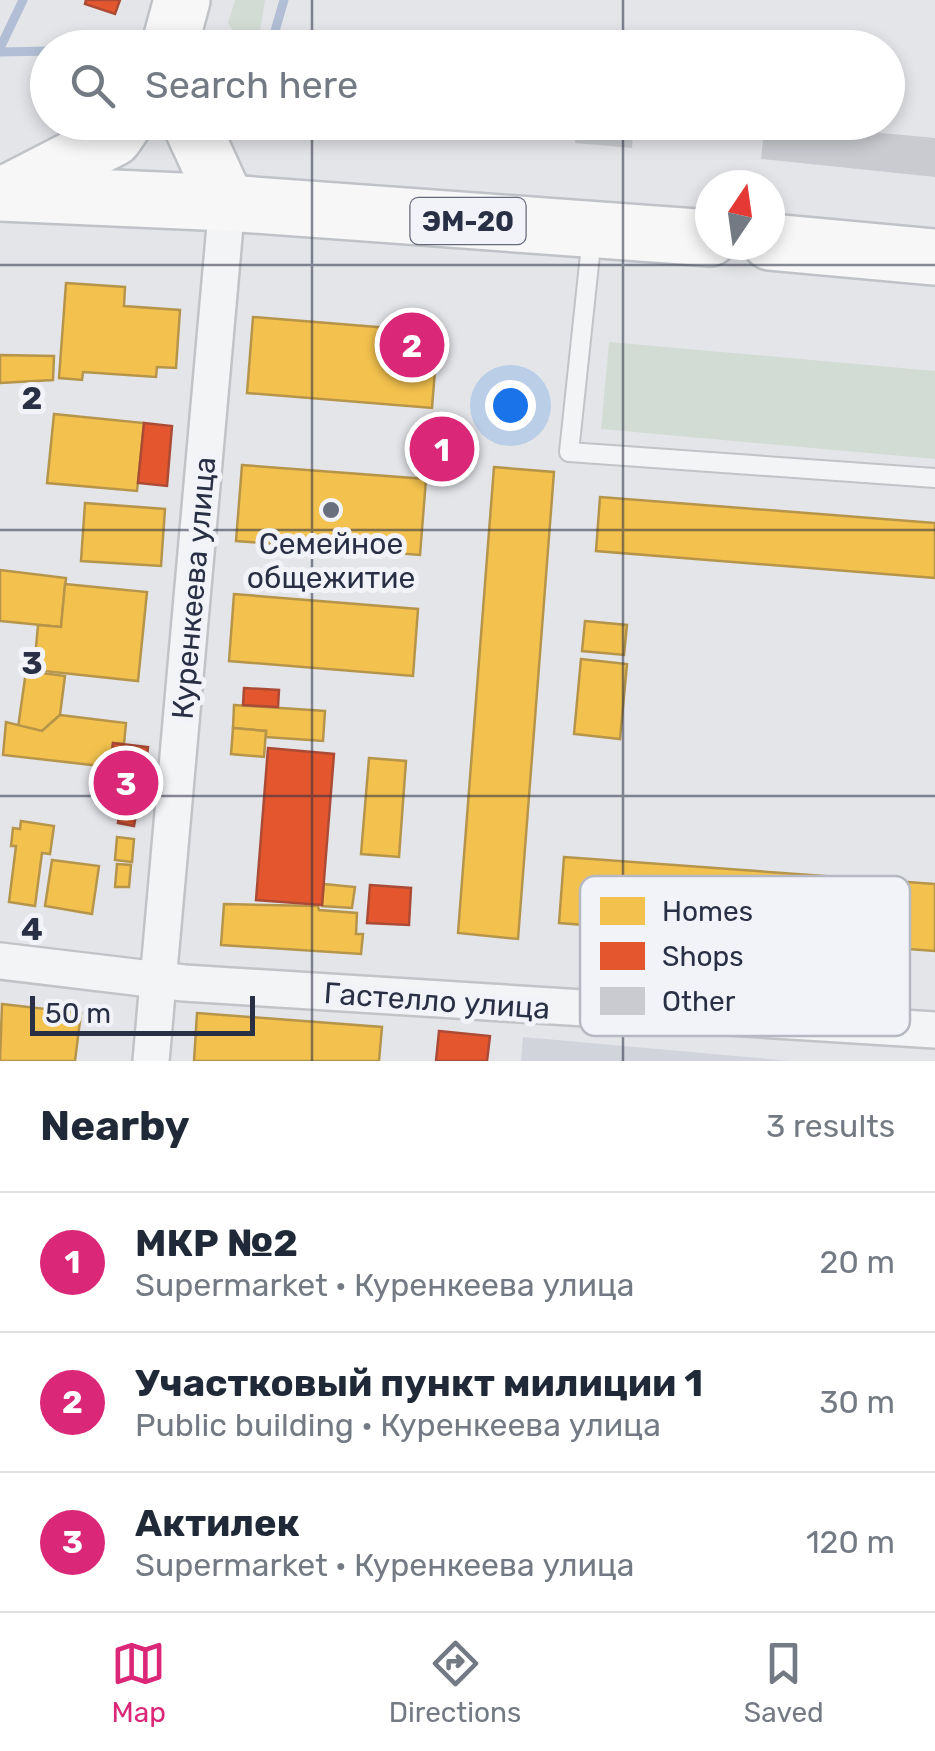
<!DOCTYPE html>
<meta charset="utf-8">
<style>
:root{--surface:#fff;--page:#f6f6f7;--text:#1f2937;--muted:#747a83;--line:#e0e1e3;--accent:#db2777}
body{margin:0;font-family:Rubik,sans-serif;background:var(--page);color:var(--text)}
.compass{position:absolute;left:695px;top:170px;width:90px;height:90px;border-radius:50%;background:var(--surface);box-shadow:0 5px 15px #0003;rotate:13deg}
.scale{position:absolute;left:30px;bottom:25px;width:225px;box-sizing:border-box;padding-left:10px;border:5px solid #292f44;border-top:0;font-size:28px;line-height:35px;white-space:nowrap;color:#292f44;-webkit-text-stroke:8px #f2f3f8;paint-order:stroke}
.you{position:absolute;left:510px;top:405px;width:35px;height:35px;margin:-25px;border:8px solid #fff;border-radius:50%;background:#1a73e8;box-shadow:0 0 0 15px #1a73e833}
.badge{display:grid;place-items:center;width:65px;height:65px;border-radius:50%;background:var(--accent);color:#fff;font-size:32px;font-weight:700}
.pin{position:absolute;translate:-50% -50%;border:5px solid #fff;box-shadow:0 2px 10px #0006}
.list{margin:0;padding:0;list-style:none}
h2{display:flex;justify-content:space-between;align-items:center;height:130px;margin:0;padding:0 40px;font-size:42px}
h2 small{font-size:32px;font-weight:400;color:var(--muted)}
.list li{display:grid;grid-template-columns:65px 1fr auto;gap:30px;align-items:center;box-sizing:border-box;height:140px;padding:0 40px;border-top:2px solid var(--line)}
.list b{display:block;font-size:38px;white-space:nowrap}
.list p{margin:0;font-size:32px;white-space:nowrap;color:var(--muted)}
.list em{font-size:32px;font-style:normal;color:var(--muted)}
.icon{flex:none;width:55px;height:55px;fill:none;stroke:currentColor;stroke-width:2;stroke-linecap:round;stroke-linejoin:round}
.map{position:relative;flex:none;width:935px;height:1061px;overflow:hidden}
.search{position:absolute;background:var(--surface);box-shadow:0 5px 15px #0003;left:30px;right:30px;top:30px;height:110px;display:flex;align-items:center;gap:25px;box-sizing:border-box;padding:0 35px;border-radius:55px;color:var(--muted);font-size:38px}
.sheet{height:550px;background:var(--surface)}
nav{display:flex;justify-content:space-around;align-items:center;box-sizing:border-box;height:140px;border-top:2px solid var(--line);background:var(--surface);font-size:28px;color:var(--muted)}
nav a{display:grid;justify-items:center;gap:5px}
nav .on{color:var(--accent)}
.map>svg:first-child{display:block}
</style>
<div class="map">
<svg width="935" height="1061" viewBox="0 0 935 1061">
<rect width="100%" height="100%" fill="#e4e5e9"/>
<polygon fill="#d2d4dc" points="523,1037 791,1061 521,1061"/>
<g fill="#d3dcd4">
<polygon points="235,0 265,0 259,37 239,41 228,23"/>
<polygon points="609,342 935,371 935,459 601,429"/>
</g>
<g fill="#f2c14e" stroke="#b6954b" stroke-width="2.5">
<polygon points="66,283 125,287 124,306 180,310 176,368 157,367 156,377 83,372 82,380 59,378"/>
<polygon points="253,317 438,332 432,408 247,393"/>
<polygon points="0,355 54,356 53,380 0,383"/>
<polygon points="54,414 144,423 137,491 47,483"/>
<polygon points="242,465 426,479 420,555 236,541"/>
<polygon points="494,467 554,472 518,939 458,933"/>
<polygon points="600,497 935,523 935,578 596,551"/>
<polygon points="85,503 165,509 161,566 81,561"/>
<polygon points="0,570 66,578 61,627 0,621"/>
<polygon points="65,584 147,592 138,681 34,670 38,625 61,627"/>
<polygon points="234,594 418,609 413,676 229,661"/>
<polygon points="585,621 627,625 624,655 582,651"/>
<polygon points="581,659 627,664 620,739 574,734"/>
<polygon points="26,671 65,676 60,715 42,731 18,728"/>
<polygon points="234,705 325,711 323,741 266,737 266,731 233,728"/>
<polygon points="60,715 126,723 124,744 113,743 110,767 3,755 6,722 42,731"/>
<polygon points="233,728 266,731 264,757 231,754"/>
<polygon points="369,758 406,761 399,857 361,854"/>
<polygon points="21,821 54,826 50,854 42,853 35,906 9,902 16,846 11,846 13,828 20,829"/>
<polygon points="117,837 134,839 132,862 115,860"/>
<polygon points="564,857 935,884 935,951 559,923"/>
<polygon points="52,860 99,866 92,914 45,906"/>
<polygon points="117,864 131,865 129,887 115,887"/>
<polygon points="324,884 355,887 352,908 322,906"/>
<polygon points="224,904 318,906 319,910 357,913 356,934 363,934 361,954 221,945"/>
<polygon points="2,1004 81,1013 75,1061 0,1061"/>
<polygon points="197,1013 382,1027 379,1061 194,1061"/>
</g>
<g fill="#e4572e" stroke="#ac4b35" stroke-width="2.5">
<polygon points="86,0 120,0 115,14 85,4"/>
<polygon points="144,423 172,426 167,486 138,483"/>
<polygon points="244,688 279,690 278,707 243,705"/>
<polygon points="113,743 148,747 141,803 107,799"/>
<polygon points="268,748 334,754 322,905 256,900"/>
<polygon points="121,801 138,803 134,826 118,823"/>
<polygon points="370,885 411,888 409,925 367,923"/>
<polygon points="439,1031 490,1036 487,1061 436,1061"/>
</g>
<g fill="none" stroke-linecap="round" stroke-linejoin="round">
<g stroke="#b1bed5" stroke-width="9">
<polyline points="0,48 23,0"/>
<polyline points="270,48 284,0"/>
<polyline points="0,52 48,51"/>
</g>
</g>
<g fill="#cacbd0">
<polygon points="400,122 495,122 493,139 400,128"/>
<polygon points="577,122 634,122 632,148 575,143"/>
<polygon points="765,122 935,138 935,177 761,159"/>
</g>
<g fill="none" stroke-linecap="round" stroke-linejoin="round">
<g stroke="#c2c3c7" stroke-width="22">
<polyline id="service" points="592,236 569,452 935,478"/>
</g>
<g stroke="#c2c3c7" stroke-width="40">
<g id="minor">
<polyline points="0,961 184,983 935,1030"/>
<polyline points="151,1061 227,203"/>
</g>
</g>
<g stroke="#bfc2c7" stroke-width="60">
<g id="primary">
<polyline points="169,48 182,0"/>
<polyline points="190,122 227,203"/>
<polyline points="11,191 114,138 125,122"/>
<polyline points="0,193 227,203 710,238"/>
<polyline points="770,242 935,257"/>
</g>
</g>
<use href="#service" stroke="#f3f4f6" stroke-width="18"/>
<use href="#minor" stroke="#f3f4f6" stroke-width="35"/>
<use href="#primary" stroke="#f7f7f7" stroke-width="55"/>
</g>
<path fill="none" stroke="#292f44" stroke-width="2.5" stroke-opacity="0.55" d="M312 0V48M623 0V48M312 122V1061M623 122V1061M0 265H935M0 530H935M0 796H935"/>
<circle fill="#6a6f7e" stroke="#f2f3f8" stroke-width="4" cx="331" cy="510" r="10"/>
<g text-anchor="middle" stroke-width="10" stroke-linejoin="round" paint-order="stroke">
<rect fill="#f2f3f8" stroke="#656a7a" stroke-width="2.5" x="410.5" y="198" width="115" height="46" rx="8"/>
<g font-size="28" font-weight="bold" fill="#292f44">
<text x="468" y="231">ЭМ-20</text>
</g>
<g font-size="30" fill="#292f44" stroke="#f2f3f8">
<text x="331" y="554">Семейное<tspan x="331" dy="34">общежитие</tspan></text>
</g>
<g font-size="30" fill="#292f44" stroke="#f2f3f8">
<text transform="translate(194 588) rotate(-85)" y="10">Куренкеева улица</text>
<text transform="translate(437 1001) rotate(4)" y="10">Гастелло улица</text>
</g>
</g>
<rect x="580" y="876" width="330" height="160" rx="15" fill="#f2f3f8" stroke="#b6b8c2" stroke-width="2.5"/>
<rect x="600" y="897" width="45" height="28" fill="#f2c14e"/>
<rect x="600" y="942" width="45" height="28" fill="#e4572e"/>
<rect x="600" y="987" width="45" height="28" fill="#cacbd0"/>
<g font-size="28" fill="#292f44">
<text x="662" y="921">Homes</text>
<text x="662" y="966">Shops</text>
<text x="662" y="1011">Other</text>
</g>
<g font-size="32" text-anchor="middle" font-weight="bold" fill="#292f44" stroke="#f2f3f8" stroke-width="10" stroke-linejoin="round" paint-order="stroke">
<text x="32" y="409">2</text>
<text x="32" y="674">3</text>
<text x="32" y="940">4</text>
</g>
</svg>
<svg class="compass" viewBox="-18 -18 36 36"><path d="M0-13l5 13h-10z" fill="#e53935"/><path d="M0 13l5-13h-10z" fill="#747a83"/></svg>
<div class="scale">50 m</div>
<div class="you"></div>
<div class="pin badge" style="left:442px;top:449px">1</div>
<div class="pin badge" style="left:412px;top:345px">2</div>
<div class="pin badge" style="left:126px;top:783px">3</div>
<div class="search"><svg class="icon" aria-label="search" viewBox="0 0 24 24"><circle cx="10" cy="10" r="6"/><path d="M15 15l6 6"/></svg>Search here</div>
</div>
<section class="sheet">
<h2>Nearby<small>3 results</small></h2>
<ul class="list">
<li><span class="badge">1</span><div><b>МКР №2</b><p>Supermarket · Куренкеева улица</p></div><em>20 m</em></li>
<li><span class="badge">2</span><div><b>Участковый пункт милиции 1</b><p>Public building · Куренкеева улица</p></div><em>30 m</em></li>
<li><span class="badge">3</span><div><b>Актилек</b><p>Supermarket · Куренкеева улица</p></div><em>120 m</em></li>
</ul>
</section>
<nav>
<a class="on"><svg class="icon" aria-label="map" viewBox="0 0 24 24"><path d="M3 6l6-2 6 2 6-2v14l-6 2-6-2-6 2zM9 4v14M15 6v14"/></svg>Map</a>
<a><svg class="icon" aria-label="directions" viewBox="0 0 24 24"><path d="M12 3l9 9-9 9-9-9zM9 14v-3h6M13 9l2 2-2 2"/></svg>Directions</a>
<a><svg class="icon" aria-label="saved" viewBox="0 0 24 24"><path d="M7 4h10v16l-5-4-5 4z"/></svg>Saved</a>
</nav>
